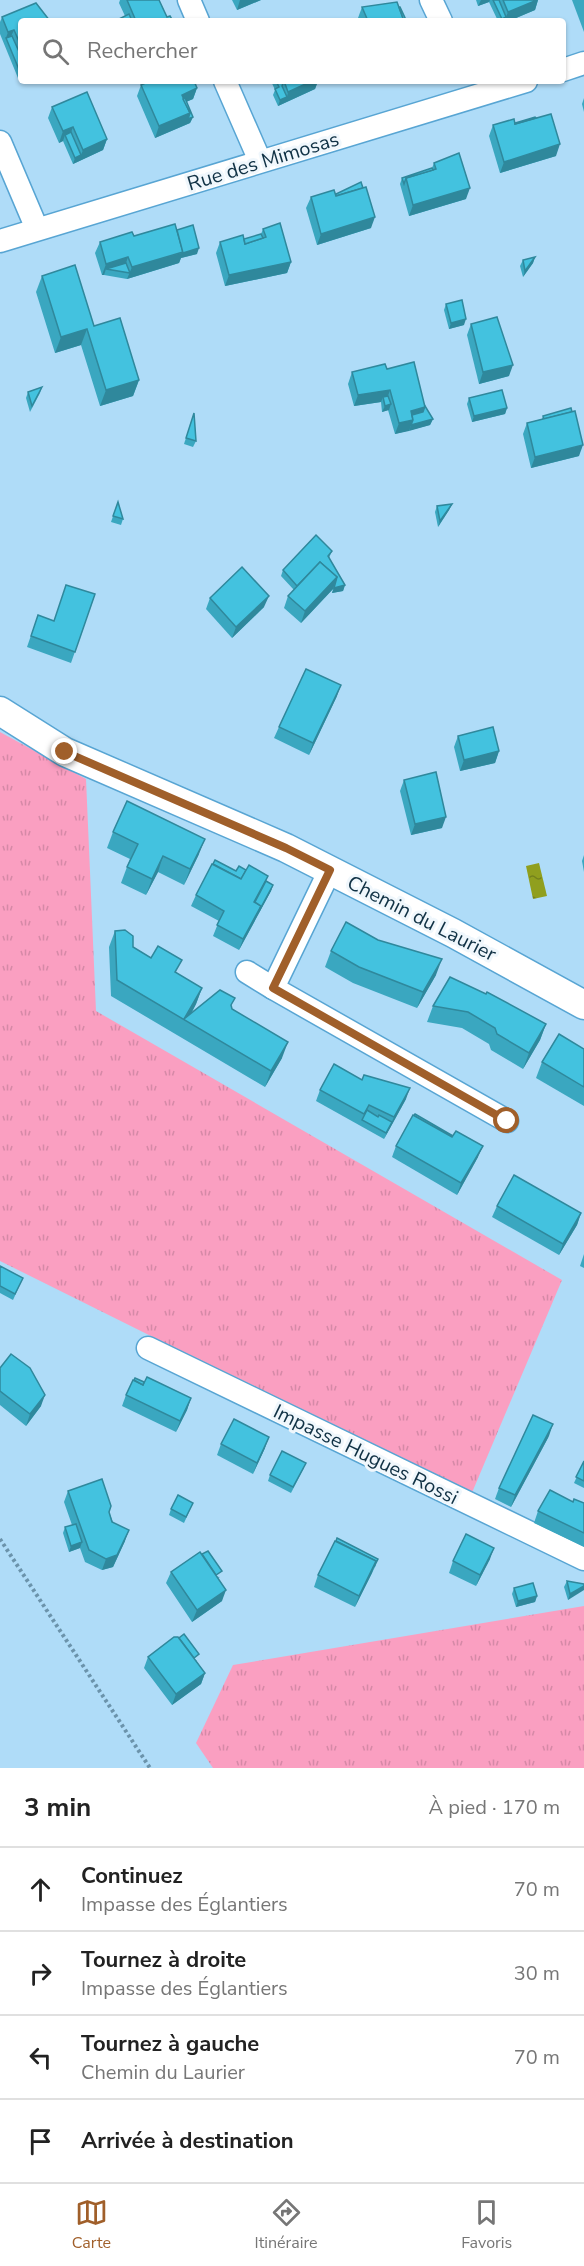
<!DOCTYPE html>
<html lang="fr">
<meta charset="utf-8">
<style>
:root{--surface:#fff;--page:#f6f6f6;--text:#222;--muted:#767676;--line:#e0e0e0;--accent:#a05f2a}
body{margin:0;font-family:"Nunito Sans",sans-serif;background:var(--page);color:var(--text)}
.stop{position:absolute;width:18px;height:18px;margin:-14px;border:4px solid #a05f2a;border-radius:50%;background:#fff}
.stop.end{background:#a05f2a;border-color:#fff;box-shadow:0 2px 6px #0008}
.list{margin:0;padding:0;list-style:none}
h2{display:flex;justify-content:space-between;align-items:center;height:78px;margin:0;padding:0 24px;font-size:26px}
h2 small{font-size:20px;font-weight:400;color:var(--muted)}
.list li{display:grid;grid-template-columns:39px 1fr auto;gap:18px;align-items:center;box-sizing:border-box;height:84px;padding:0 24px;border-top:2px solid var(--line)}
.list b{display:block;font-size:22px;white-space:nowrap}
.list p{margin:0;font-size:20px;white-space:nowrap;color:var(--muted)}
.list em{font-size:20px;font-style:normal;color:var(--muted)}
.icon{flex:none;width:33px;height:33px;fill:none;stroke:currentColor;stroke-width:2;stroke-linecap:round;stroke-linejoin:round}
.map{position:relative;flex:none;width:584px;height:1768px;overflow:hidden}
.search{position:absolute;background:var(--surface);box-shadow:0 2px 4px #0004;left:18px;right:18px;top:18px;height:66px;display:flex;align-items:center;gap:15px;box-sizing:border-box;padding:0 21px;border-radius:6px;color:var(--muted);font-size:22px}
.sheet{height:414px;background:var(--surface)}
nav{display:flex;justify-content:space-around;align-items:center;box-sizing:border-box;height:84px;border-top:2px solid var(--line);background:var(--surface);font-size:16px;color:var(--muted)}
nav a{display:grid;justify-items:center;gap:3px}
nav .on{color:var(--accent)}
.map>svg:first-child{display:block}
</style>
<div class="map">
<svg width="584" height="1768" viewBox="0 0 584 1768">
<defs>
<pattern id="grass-tufts" width="24" height="20" patternUnits="userSpaceOnUse" patternTransform="scale(1.5)"><rect width="24" height="20" fill="#fa9fc1"/><path d="M3 7l-1-3M5 7V3M7 7l1-3M15 17l-1-3M17 17v-4M19 17l1-3" fill="none" stroke="#d589a7"/></pattern>
<pattern id="water-ripples" width="26" height="14" patternUnits="userSpaceOnUse" patternTransform="scale(1.5)"><rect width="26" height="14" fill="#909f1e"/><path d="M2 4q2-2 4 0t4 0M15 11q2-2 4 0t4 0" fill="none" stroke="#74821c"/></pattern>
</defs>
<rect width="100%" height="100%" fill="#afdcf8"/>
<g fill="url(#grass-tufts)">
<polygon points="0,732 86,779 96,1011 562,1280 471,1495 0,1261"/>
<polygon points="584,1606 584,1768 213,1768 196,1743 233,1665"/>
</g>
<polygon fill="url(#water-ripples)" points="539,863 547,896 533,899 526,866"/>
<g fill="none" stroke-linecap="round" stroke-linejoin="round">
<g stroke="#58a5d3" stroke-width="25">
<g id="minor">
<polyline points="189,0 198,21"/>
<polyline points="431,0 441,21"/>
<polyline points="563,70 584,63"/>
<polyline points="225,81 260,161"/>
<polyline points="0,142 37,229"/>
<polyline points="0,241 526,81"/>
<polyline points="330,870 273,988 507,1121"/>
<polyline points="247,972 273,988"/>
<polyline points="148,1348 584,1559"/>
</g>
</g>
<g stroke="#58a5d3" stroke-width="31">
<polyline id="tertiary" points="0,711 65,752 286,848 453,933 584,1005"/>
</g>
<polyline stroke="#6b93ab" stroke-width="4" stroke-dasharray="3 3" stroke-linecap="butt" points="0,1539 150,1768"/>
<use href="#minor" stroke="#fff" stroke-width="22"/>
<use href="#tertiary" stroke="#fff" stroke-width="28"/>
</g>
<g fill="#3aa7c0">
<polygon points="120,0 159,0 167,17 173,21 118,21 119,19 125,16 119,3"/>
<polygon points="232,0 261,0 237,10"/>
<polygon points="476,0 538,0 535,10 509,21 498,21 489,2 478,6"/>
<polygon points="572,0 584,0 584,32"/>
<polygon points="362,7 406,21 359,21 358,18"/>
<polygon points="2,17 21,21 21,76 18,78 0,34 0,22"/>
<polygon points="271,81 318,81 315,89 278,106 273,95 275,90"/>
<polygon points="141,85 197,88 193,99 186,102 193,117 190,123 155,138 137,96"/>
<polygon points="584,98 584,112 582,104"/>
<polygon points="52,107 107,139 103,150 73,164 63,141 59,143 48,118"/>
<polygon points="515,123 556,156 500,173 489,136 493,125"/>
<polygon points="434,163 466,199 409,216 400,184 402,178 432,168"/>
<polygon points="336,194 371,228 317,245 306,208 311,197"/>
<polygon points="263,229 291,262 287,273 225,286 216,253 220,242 244,239 261,234"/>
<polygon points="177,230 197,254 181,258 179,263 127,279 104,275 102,275 95,253 100,242"/>
<polygon points="535,257 533,263 523,277 520,266 523,260"/>
<polygon points="42,276 94,326 139,380 133,396 100,406 81,345 55,353 36,292"/>
<polygon points="446,304 464,325 449,329 444,310"/>
<polygon points="471,324 509,376 479,384 467,335"/>
<polygon points="387,369 425,406 433,419 430,425 395,434 388,410 382,412 381,402 354,406 348,384 352,372"/>
<polygon points="42,387 40,393 30,412 26,398 28,392"/>
<polygon points="469,398 507,408 505,414 472,422 467,404"/>
<polygon points="194,413 196,441 193,447 184,444"/>
<polygon points="543,416 579,456 531,468 523,434 527,423 542,419"/>
<polygon points="118,502 123,519 121,525 111,522"/>
<polygon points="452,504 449,510 438,527 435,512 437,506"/>
<polygon points="332,551 329,558 345,585 343,591 332,593 333,589 301,623 284,608 288,596 294,590 281,576 283,570"/>
<polygon points="95,594 71,663 27,647 38,615 54,621"/>
<polygon points="210,598 264,607 232,638 206,609"/>
<polygon points="337,696 309,755 274,738 279,727"/>
<polygon points="458,736 499,751 495,763 460,771 454,747"/>
<polygon points="404,780 442,828 411,835 400,791"/>
<polygon points="113,832 199,854 184,885 158,872 146,895 121,883 130,859 107,848"/>
<polygon points="584,855 584,872 582,861"/>
<polygon points="246,870 268,876 266,881 273,885 271,891 239,950 213,936 219,921 191,906 196,895 236,871"/>
<polygon points="115,931 133,947 202,988 196,1004 191,1014 231,1007 232,1009 282,1058 265,1087 111,996 109,947"/>
<polygon points="331,951 436,975 417,1008 353,983 325,967"/>
<polygon points="433,1006 546,1024 540,1040 523,1069 491,1050 489,1044 462,1028 427,1022"/>
<polygon points="584,1049 584,1106 536,1078 542,1062"/>
<polygon points="362,1080 406,1099 384,1139 316,1101 320,1090"/>
<polygon points="453,1136 478,1157 457,1195 392,1157 396,1146"/>
<polygon points="497,1206 581,1213 577,1225 559,1255 492,1217"/>
<polygon points="584,1254 584,1268 580,1266"/>
<polygon points="0,1266 23,1278 13,1300 0,1293"/>
<polygon points="0,1368 41,1406 26,1426 0,1405"/>
<polygon points="144,1382 191,1398 187,1410 176,1432 122,1406 126,1395"/>
<polygon points="549,1436 511,1507 495,1499 499,1488"/>
<polygon points="221,1444 265,1448 253,1474 217,1455"/>
<polygon points="584,1461 584,1488 574,1483"/>
<polygon points="304,1468 291,1493 268,1481 270,1475"/>
<polygon points="68,1491 109,1512 113,1522 125,1541 113,1567 102,1570 85,1562 80,1548 69,1552 63,1533 65,1527 72,1525 64,1502"/>
<polygon points="573,1502 584,1503 584,1547 534,1523 538,1511"/>
<polygon points="193,1503 184,1523 169,1515 171,1509"/>
<polygon points="490,1559 476,1586 449,1573 453,1561"/>
<polygon points="376,1565 355,1607 314,1587 318,1575"/>
<polygon points="171,1572 220,1577 218,1578 222,1601 192,1622 166,1583"/>
<polygon points="567,1581 584,1584 568,1600 564,1587"/>
<polygon points="514,1588 537,1596 535,1602 516,1607 512,1594"/>
<polygon points="148,1657 197,1660 196,1661 205,1673 201,1684 172,1705 144,1668"/>
</g>
<g fill="#2f889c">
<polygon points="240,0 261,0 237,10"/>
<polygon points="481,0 490,0 489,2 478,6"/>
<polygon points="537,0 538,0 535,10 509,21 501,21 502,19 506,17 508,12"/>
<polygon points="14,30 9,41 6,38 8,32"/>
<polygon points="312,81 318,81 315,89 278,106 280,100 287,97 288,92"/>
<polygon points="197,88 193,99 181,104 182,95"/>
<polygon points="190,113 193,117 190,123 155,138 159,126"/>
<polygon points="73,127 69,138 65,135 63,141 59,143 63,131"/>
<polygon points="107,139 103,150 73,164 75,158 81,155 83,150"/>
<polygon points="560,144 556,156 500,173 504,162"/>
<polygon points="470,188 466,199 409,216 413,205"/>
<polygon points="375,217 371,228 317,245 321,234"/>
<polygon points="199,248 197,254 181,258 179,263 127,279 132,267"/>
<polygon points="128,257 124,269 106,269 104,275 102,275 106,264"/>
<polygon points="535,257 533,263 523,277 525,271"/>
<polygon points="291,262 287,273 225,286 229,275"/>
<polygon points="466,319 464,325 449,329 451,323"/>
<polygon points="87,329 81,345 55,353 61,337"/>
<polygon points="513,365 509,376 479,384 483,372"/>
<polygon points="139,380 133,396 100,406 106,390"/>
<polygon points="390,390 386,402 383,397 381,402 354,406 358,395"/>
<polygon points="391,404 389,410 382,412 385,406"/>
<polygon points="425,407 421,418 413,420 409,431 395,434 399,423 411,411"/>
<polygon points="507,408 505,414 472,422 474,416"/>
<polygon points="433,419 430,425 409,431 411,425"/>
<polygon points="583,445 579,456 531,468 535,457"/>
<polygon points="452,504 449,510 438,527 440,521"/>
<polygon points="337,577 333,589 301,623 305,611"/>
<polygon points="345,585 343,591 332,593 334,588"/>
<polygon points="269,596 264,607 232,638 236,627"/>
<polygon points="341,685 337,696 309,755 313,743"/>
<polygon points="499,751 495,763 460,771 464,760"/>
<polygon points="446,817 442,828 411,835 415,824"/>
<polygon points="205,839 199,854 184,885 190,869"/>
<polygon points="163,856 158,872 146,895 152,879"/>
<polygon points="273,885 271,891 239,950 243,939"/>
<polygon points="442,959 436,975 417,1008 423,992"/>
<polygon points="202,988 196,1004 187,1021 184,1020"/>
<polygon points="546,1024 540,1040 523,1069 529,1053"/>
<polygon points="288,1042 282,1058 265,1087 271,1071"/>
<polygon points="410,1088 406,1099 384,1139 394,1117"/>
<polygon points="483,1146 478,1157 457,1195 461,1183"/>
<polygon points="581,1213 577,1225 559,1255 563,1244"/>
<polygon points="45,1395 41,1406 26,1426 30,1414"/>
<polygon points="191,1398 187,1410 176,1432 180,1421"/>
<polygon points="553,1424 549,1436 511,1507 515,1495"/>
<polygon points="269,1437 265,1448 253,1474 257,1463"/>
<polygon points="129,1530 125,1541 113,1567 102,1570 106,1559"/>
<polygon points="82,1542 80,1548 69,1552 71,1546"/>
<polygon points="494,1548 490,1559 476,1586 480,1575"/>
<polygon points="376,1561 372,1573 355,1607 359,1596"/>
<polygon points="584,1586 584,1590 568,1600 570,1594"/>
<polygon points="226,1590 222,1601 192,1622 197,1610"/>
<polygon points="537,1596 535,1602 516,1607 518,1601"/>
<polygon points="205,1673 201,1684 172,1705 176,1694"/>
</g>
<g fill="#43c2df" stroke="#2f889c" stroke-width="1.5">
<polygon points="127,0 159,0 167,17 170,16 173,21 136,21"/>
<polygon points="493,0 499,0 506,17 502,19"/>
<polygon points="503,0 537,0 508,12"/>
<polygon points="397,2 404,21 368,21 362,7"/>
<polygon points="36,3 50,21 21,21 21,46 14,30 8,32 2,17"/>
<polygon points="399,7 400,7 406,20 404,21"/>
<polygon points="129,14 132,21 121,21 119,19"/>
<polygon points="12,36 21,56 20,72 6,38"/>
<polygon points="150,81 194,81 197,88 182,95 190,113 159,126 141,85"/>
<polygon points="276,81 283,81 283,83 282,86 287,97 280,100 275,89 279,87"/>
<polygon points="284,81 312,81 288,92"/>
<polygon points="87,92 107,139 83,150 73,127 63,131 52,107"/>
<polygon points="185,98 193,117 188,119 190,113 183,99"/>
<polygon points="551,114 560,144 504,162 493,125 514,119 515,124"/>
<polygon points="535,117 536,118 515,124 515,123"/>
<polygon points="71,132 81,155 75,158 65,135"/>
<polygon points="459,153 470,188 413,205 406,178 436,169 434,163"/>
<polygon points="432,168 433,170 406,178 404,184 402,178"/>
<polygon points="361,182 363,188 336,196 336,194"/>
<polygon points="366,187 375,217 321,234 311,197 334,190 336,196"/>
<polygon points="280,223 291,262 229,275 220,242 243,235 245,244 266,237 263,229"/>
<polygon points="175,224 183,252 132,267 128,257 106,264 100,242 132,232 134,236"/>
<polygon points="193,225 199,248 183,253 177,230"/>
<polygon points="261,234 263,238 245,244 244,239"/>
<polygon points="535,257 525,271 523,260"/>
<polygon points="126,263 130,273 106,269"/>
<polygon points="75,265 94,326 120,318 139,380 106,390 87,329 61,337 42,276"/>
<polygon points="462,300 466,319 451,323 446,304"/>
<polygon points="497,317 513,365 483,372 471,324"/>
<polygon points="414,362 425,407 411,411 413,420 399,423 390,390 358,395 352,372 385,364 387,369"/>
<polygon points="42,387 32,406 28,392"/>
<polygon points="502,390 507,408 474,416 469,398"/>
<polygon points="388,396 391,404 385,406 383,397"/>
<polygon points="425,406 433,419 411,425 413,420 412,415 423,412"/>
<polygon points="571,408 572,412 544,419 543,416"/>
<polygon points="575,411 583,445 535,457 527,423"/>
<polygon points="194,413 196,441 186,438"/>
<polygon points="118,502 123,519 113,516"/>
<polygon points="452,504 440,521 437,506"/>
<polygon points="316,535 332,551 328,556 345,585 334,588 337,577 320,562 297,586 283,570"/>
<polygon points="320,562 337,577 305,611 288,596"/>
<polygon points="242,567 269,596 236,627 210,598"/>
<polygon points="66,585 95,594 75,652 31,636 38,615 54,621"/>
<polygon points="306,669 341,685 313,743 279,727"/>
<polygon points="493,727 499,751 464,760 458,736"/>
<polygon points="436,772 446,817 415,824 404,780"/>
<polygon points="127,801 205,839 190,869 163,856 152,879 127,867 138,844 113,832"/>
<polygon points="215,860 236,871 239,866 246,870 241,879 213,864"/>
<polygon points="212,864 241,879 249,865 268,876 254,902 261,906 243,939 217,925 224,911 196,895"/>
<polygon points="266,881 273,885 259,911 261,906 255,902"/>
<polygon points="346,922 378,940 442,959 423,992 359,967 331,951"/>
<polygon points="125,930 133,936 133,947 151,958 158,946 182,960 175,972 202,988 184,1019 220,990 235,998 231,1005 232,1009 288,1042 271,1071 117,980 115,931"/>
<polygon points="450,977 486,994 487,992 546,1024 529,1053 497,1034 495,1028 468,1012 433,1006"/>
<polygon points="559,1034 584,1049 584,1087 542,1062"/>
<polygon points="334,1064 362,1080 364,1075 410,1088 394,1117 369,1105 364,1114 320,1090"/>
<polygon points="367,1110 378,1117 379,1115 392,1122 386,1133 362,1120"/>
<polygon points="415,1114 453,1136 452,1137 414,1116"/>
<polygon points="413,1115 452,1137 456,1131 483,1146 461,1183 396,1146"/>
<polygon points="514,1175 581,1213 563,1244 497,1206"/>
<polygon points="0,1266 23,1278 15,1294 0,1286"/>
<polygon points="11,1354 30,1368 45,1395 30,1414 0,1391 0,1368"/>
<polygon points="147,1377 191,1398 180,1421 126,1395 133,1380 143,1385"/>
<polygon points="135,1378 144,1382 143,1385 134,1380"/>
<polygon points="533,1415 553,1424 515,1495 499,1488"/>
<polygon points="234,1419 269,1437 257,1463 221,1444"/>
<polygon points="282,1451 306,1463 293,1487 270,1475"/>
<polygon points="584,1461 584,1481 576,1477"/>
<polygon points="102,1479 111,1506 109,1512 112,1522 129,1530 117,1555 106,1559 89,1550 68,1491"/>
<polygon points="550,1490 573,1502 574,1499 584,1503 584,1533 538,1511"/>
<polygon points="178,1495 193,1503 186,1517 171,1509"/>
<polygon points="76,1524 82,1542 71,1546 65,1527"/>
<polygon points="466,1534 494,1548 480,1575 453,1561"/>
<polygon points="337,1538 378,1559 374,1567 376,1561 336,1541"/>
<polygon points="335,1541 376,1561 359,1596 318,1575"/>
<polygon points="208,1551 222,1571 216,1575 202,1554"/>
<polygon points="200,1552 226,1590 197,1610 171,1572"/>
<polygon points="567,1581 584,1584 584,1586 570,1594"/>
<polygon points="533,1583 537,1596 518,1601 514,1588"/>
<polygon points="184,1634 199,1654 194,1658 179,1638"/>
<polygon points="174,1637 178,1637 205,1673 176,1694 148,1657"/>
</g>
<g fill="none" stroke-linecap="round" stroke-linejoin="round">
<polyline stroke="#a05f2a" stroke-width="8" points="65,752 286,848 330,870 273,988 507,1121"/>
</g>
<g text-anchor="middle" stroke-width="6" stroke-linejoin="round" paint-order="stroke">
<g font-size="20" fill="#103144" stroke="#f0f7fc">
<text transform="translate(263 161) rotate(-17)" y="7">Rue des Mimosas</text>
<text transform="translate(422 918) rotate(27)" y="7">Chemin du Laurier</text>
<text transform="translate(366 1454) rotate(26)" y="7">Impasse Hugues Rossi</text>
</g>
</g>
</svg>
<div class="stop" style="left:507px;top:1121px"></div>
<div class="stop end" style="left:65px;top:752px"></div>
<div class="search"><svg class="icon" aria-label="search" viewBox="0 0 24 24"><circle cx="10" cy="10" r="6"/><path d="M15 15l6 6"/></svg>Rechercher</div>
</div>
<section class="sheet">
<h2>3 min<small>À pied · 170 m</small></h2>
<ul class="list">
<li><svg class="icon" aria-label="ahead" viewBox="0 0 24 24"><path d="M12 20V5M6 11l6-6 6 6"/></svg><div><b>Continuez</b><p>Impasse des Églantiers</p></div><em>70 m</em></li>
<li><svg class="icon" aria-label="right" viewBox="0 0 24 24"><path d="M7 20v-9h11M14 6l5 5-5 5"/></svg><div><b>Tournez à droite</b><p>Impasse des Églantiers</p></div><em>30 m</em></li>
<li><svg class="icon" aria-label="left" viewBox="0 0 24 24"><path d="M17 20v-9H6M10 6l-5 5 5 5"/></svg><div><b>Tournez à gauche</b><p>Chemin du Laurier</p></div><em>70 m</em></li>
<li><svg class="icon" aria-label="arrive" viewBox="0 0 24 24"><path d="M6 21V4h12l-3 4 3 4H6"/></svg><div><b>Arrivée à destination</b></div></li>
</ul>
</section>
<nav>
<a class="on"><svg class="icon" aria-label="map" viewBox="0 0 24 24"><path d="M3 6l6-2 6 2 6-2v14l-6 2-6-2-6 2zM9 4v14M15 6v14"/></svg>Carte</a>
<a><svg class="icon" aria-label="directions" viewBox="0 0 24 24"><path d="M12 3l9 9-9 9-9-9zM9 14v-3h6M13 9l2 2-2 2"/></svg>Itinéraire</a>
<a><svg class="icon" aria-label="saved" viewBox="0 0 24 24"><path d="M7 4h10v16l-5-4-5 4z"/></svg>Favoris</a>
</nav>
